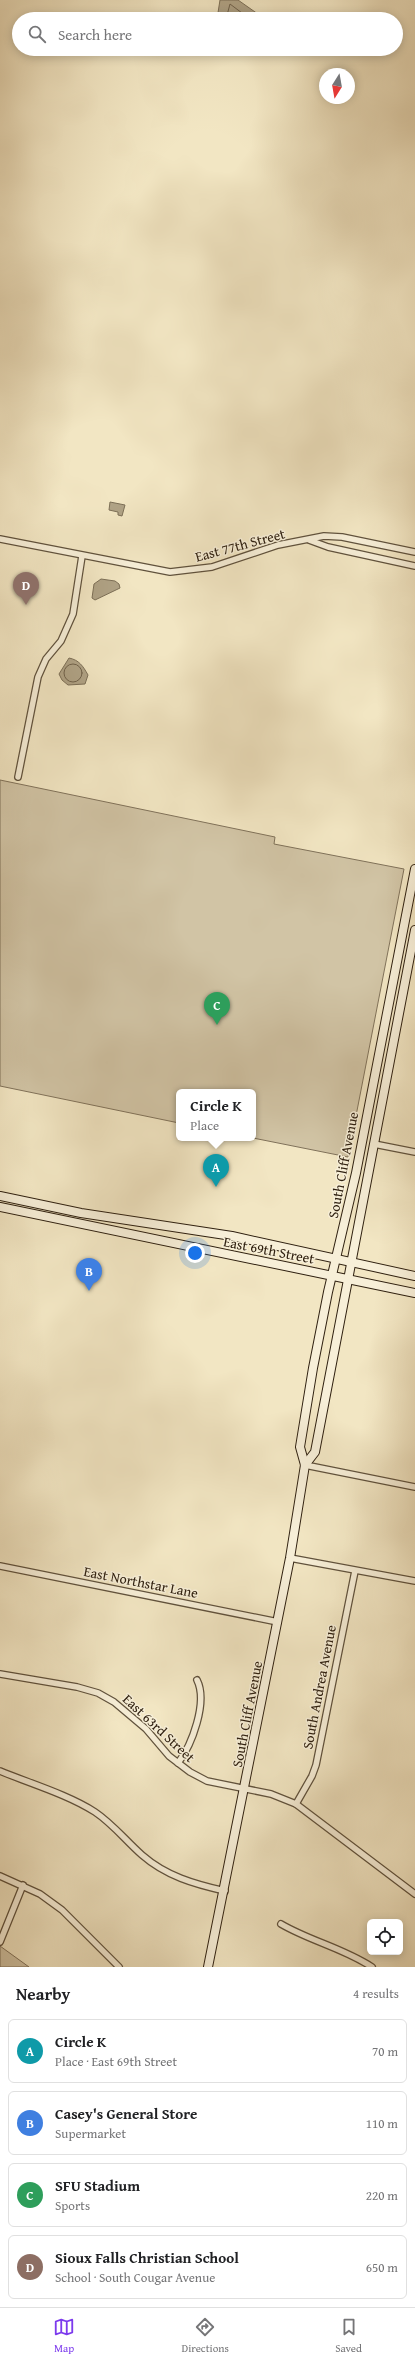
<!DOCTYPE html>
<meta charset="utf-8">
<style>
:root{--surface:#fff;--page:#f2f2f2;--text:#202124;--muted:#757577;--line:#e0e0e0;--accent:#7c3aed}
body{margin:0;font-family:"Gentium Book Plus",serif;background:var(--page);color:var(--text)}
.controls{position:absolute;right:12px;bottom:12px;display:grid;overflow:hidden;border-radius:6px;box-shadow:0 2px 10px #0003}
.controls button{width:36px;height:36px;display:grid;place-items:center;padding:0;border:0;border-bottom:1px solid var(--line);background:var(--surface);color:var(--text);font:20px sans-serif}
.compass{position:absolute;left:319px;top:68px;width:36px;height:36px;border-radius:50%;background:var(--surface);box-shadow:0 2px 10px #0003;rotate:191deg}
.you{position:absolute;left:195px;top:1253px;width:14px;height:14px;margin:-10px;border:3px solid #fff;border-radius:50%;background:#1a73e8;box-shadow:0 0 0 6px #1a73e833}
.badge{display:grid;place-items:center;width:26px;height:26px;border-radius:50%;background:var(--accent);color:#fff;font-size:13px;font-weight:700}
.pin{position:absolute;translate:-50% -33px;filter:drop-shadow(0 1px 2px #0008)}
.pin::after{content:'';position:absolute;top:21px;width:14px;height:12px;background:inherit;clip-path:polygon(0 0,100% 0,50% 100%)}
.popup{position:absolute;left:176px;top:1089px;width:80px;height:52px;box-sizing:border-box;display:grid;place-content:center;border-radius:6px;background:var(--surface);filter:drop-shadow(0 1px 3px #0005);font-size:13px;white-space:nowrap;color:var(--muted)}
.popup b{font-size:15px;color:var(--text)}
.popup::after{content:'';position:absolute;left:50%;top:100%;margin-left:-8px;border:8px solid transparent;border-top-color:var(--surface)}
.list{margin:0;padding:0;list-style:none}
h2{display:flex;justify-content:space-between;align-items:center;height:52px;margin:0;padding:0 16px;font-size:17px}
h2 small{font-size:13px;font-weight:400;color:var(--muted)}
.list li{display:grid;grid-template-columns:26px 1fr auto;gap:12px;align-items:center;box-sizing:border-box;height:64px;margin:0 8px 8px;padding:0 8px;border:1px solid var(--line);border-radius:6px}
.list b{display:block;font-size:15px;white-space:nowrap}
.list p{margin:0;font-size:13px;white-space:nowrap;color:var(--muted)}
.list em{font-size:13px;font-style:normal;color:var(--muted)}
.icon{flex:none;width:22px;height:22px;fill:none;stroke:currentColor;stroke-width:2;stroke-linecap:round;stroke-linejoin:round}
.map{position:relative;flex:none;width:415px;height:1967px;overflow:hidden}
.search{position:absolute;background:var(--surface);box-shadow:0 2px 10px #0003;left:12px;right:12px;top:12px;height:44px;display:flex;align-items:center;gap:10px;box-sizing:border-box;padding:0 14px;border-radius:22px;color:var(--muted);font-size:15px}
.sheet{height:340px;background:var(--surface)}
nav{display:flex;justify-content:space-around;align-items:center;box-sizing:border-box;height:56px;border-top:1px solid var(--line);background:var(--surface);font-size:11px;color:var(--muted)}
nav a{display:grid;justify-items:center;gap:2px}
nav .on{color:var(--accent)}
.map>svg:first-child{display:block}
</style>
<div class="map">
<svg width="415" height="1967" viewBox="0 0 415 1967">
<rect width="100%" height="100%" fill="#f2e6c3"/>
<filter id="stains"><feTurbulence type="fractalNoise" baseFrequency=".005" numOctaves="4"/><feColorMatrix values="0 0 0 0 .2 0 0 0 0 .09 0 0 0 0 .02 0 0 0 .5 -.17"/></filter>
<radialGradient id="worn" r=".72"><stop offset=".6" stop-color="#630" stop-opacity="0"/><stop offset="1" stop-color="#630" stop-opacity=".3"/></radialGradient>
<g fill="#d1c4a5" stroke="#80725a">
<polygon points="0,780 275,837 274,844 404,869 348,1157 253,1138 253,1092 179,1092 179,1123 0,1086"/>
<polygon points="0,1946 29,1967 0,1967"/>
</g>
<g fill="#b0a386" stroke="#7c6f57">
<polygon points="220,0 238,0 265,19 217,19"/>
<polygon points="110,502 125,505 122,516 118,515 118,512 109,510"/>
<polygon points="101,579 115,581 119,584 120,588 95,600 92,598 94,584"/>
<path d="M69 658C79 660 83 666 88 675L85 684 68 685 62 680 59 674Z"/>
</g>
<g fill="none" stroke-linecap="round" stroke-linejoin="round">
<g stroke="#70624b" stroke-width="1">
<polyline points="226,19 230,4 250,19"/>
<circle cx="73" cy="673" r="9"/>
</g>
<g stroke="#60523d" stroke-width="8">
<g id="street">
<polyline points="0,539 170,572 212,567 278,545 324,536 342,537 415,552"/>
<polyline points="309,540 328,547 415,566"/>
<polyline points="18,777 38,677 46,659 61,641 73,614 82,556"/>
<polyline points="374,1144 415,1152"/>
<polyline points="305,1465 415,1487"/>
<polyline points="290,1558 415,1581"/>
<polyline points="0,1566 278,1622"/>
<polyline points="0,1674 77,1687 98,1693 114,1702 146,1729 169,1756 190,1772 207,1781 271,1794 296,1804 415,1894"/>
<path d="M178 1763C192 1745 208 1702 197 1680"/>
<path d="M0 1771C29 1783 69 1795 95 1812 113 1824 126 1841 142 1855 166 1876 194 1884 225 1891"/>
<polyline points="296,1804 312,1776 316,1765 355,1571"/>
<polyline points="0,1876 40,1894 62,1910 119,1967"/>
<path d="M281 1924C310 1941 343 1948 372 1967"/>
<polyline points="0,1942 23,1885"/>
</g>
</g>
<g stroke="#2f2010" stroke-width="10">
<g id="secondary">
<polyline points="0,1196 81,1213 232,1236 415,1276"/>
<polyline points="0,1207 415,1293"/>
<polyline points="305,1465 315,1452 415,930"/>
<polyline points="208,1967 290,1558 305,1465 300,1447 313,1368 328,1292 356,1173 415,869"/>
</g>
</g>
<use href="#street" stroke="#f7efd8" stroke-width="5.5"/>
<use href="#secondary" stroke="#f7efd8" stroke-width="8"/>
</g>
<g text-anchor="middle" stroke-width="3" stroke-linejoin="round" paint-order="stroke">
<g font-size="14" fill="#2f2010" stroke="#f7efd8">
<text transform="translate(240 545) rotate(-15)" y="5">East 77th Street</text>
<text transform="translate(343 1165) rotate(-79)" y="5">South Cliff Avenue</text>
<text transform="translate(269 1250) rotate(11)" y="5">East 69th Street</text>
<text transform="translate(141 1582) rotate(11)" y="5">East Northstar Lane</text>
<text transform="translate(319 1687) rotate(-79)" y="5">South Andrea Avenue</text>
<text transform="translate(247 1714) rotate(-79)" y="5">South Cliff Avenue</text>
<text transform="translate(159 1728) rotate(43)" y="5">East 63rd Street</text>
</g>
</g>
<rect width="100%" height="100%" filter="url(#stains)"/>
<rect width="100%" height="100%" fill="url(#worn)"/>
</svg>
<div class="controls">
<button><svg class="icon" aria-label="locate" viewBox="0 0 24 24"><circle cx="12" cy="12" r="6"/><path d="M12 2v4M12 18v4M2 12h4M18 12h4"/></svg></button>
</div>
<svg class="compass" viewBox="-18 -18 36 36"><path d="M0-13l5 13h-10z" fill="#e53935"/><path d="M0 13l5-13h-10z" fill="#757577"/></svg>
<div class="you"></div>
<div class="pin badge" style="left:216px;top:1187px;background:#0f9aa8">A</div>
<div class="popup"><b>Circle K</b>Place</div>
<div class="pin badge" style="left:89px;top:1291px;background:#3f7fe0">B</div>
<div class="pin badge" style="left:217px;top:1025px;background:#2e9e5b">C</div>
<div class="pin badge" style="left:26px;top:605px;background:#8d6e63">D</div>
<div class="search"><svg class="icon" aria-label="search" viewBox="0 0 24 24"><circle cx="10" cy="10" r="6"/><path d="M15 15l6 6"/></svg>Search here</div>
</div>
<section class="sheet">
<h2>Nearby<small>4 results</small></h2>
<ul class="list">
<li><span class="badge" style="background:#0f9aa8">A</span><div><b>Circle K</b><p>Place · East 69th Street</p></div><em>70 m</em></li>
<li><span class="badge" style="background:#3f7fe0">B</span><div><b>Casey's General Store</b><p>Supermarket</p></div><em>110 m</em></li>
<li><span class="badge" style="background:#2e9e5b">C</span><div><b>SFU Stadium</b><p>Sports</p></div><em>220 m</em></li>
<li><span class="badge" style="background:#8d6e63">D</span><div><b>Sioux Falls Christian School</b><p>School · South Cougar Avenue</p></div><em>650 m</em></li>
</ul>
</section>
<nav>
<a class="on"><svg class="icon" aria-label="map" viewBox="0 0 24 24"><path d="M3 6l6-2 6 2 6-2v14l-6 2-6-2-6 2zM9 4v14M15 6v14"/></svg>Map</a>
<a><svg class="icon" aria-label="directions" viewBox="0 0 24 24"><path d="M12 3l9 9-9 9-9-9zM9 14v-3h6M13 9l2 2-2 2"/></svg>Directions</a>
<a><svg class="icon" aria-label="saved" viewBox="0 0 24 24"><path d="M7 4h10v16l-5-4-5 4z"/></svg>Saved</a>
</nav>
